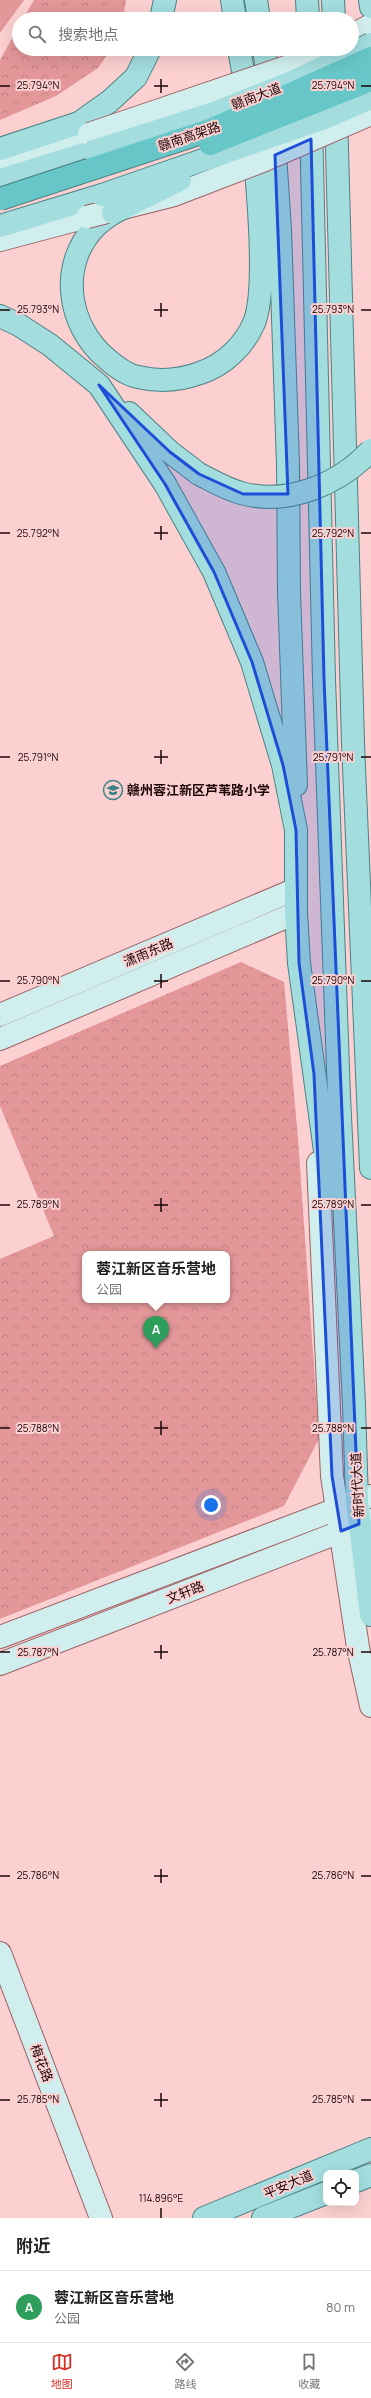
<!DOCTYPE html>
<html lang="zh">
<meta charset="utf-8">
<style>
:root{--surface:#fff;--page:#f6f6f6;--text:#202124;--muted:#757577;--line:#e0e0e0;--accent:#d93025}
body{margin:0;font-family:Manrope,"Noto Sans SC",sans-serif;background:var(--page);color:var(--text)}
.controls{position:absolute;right:12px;bottom:12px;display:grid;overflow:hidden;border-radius:8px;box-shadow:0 4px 16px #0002}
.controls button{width:36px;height:36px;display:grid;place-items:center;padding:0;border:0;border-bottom:1px solid var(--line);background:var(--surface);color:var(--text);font:20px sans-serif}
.you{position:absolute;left:211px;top:1505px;width:14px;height:14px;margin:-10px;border:3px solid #fff;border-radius:50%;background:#1a73e8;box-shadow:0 0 0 6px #1a73e833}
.badge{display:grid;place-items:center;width:26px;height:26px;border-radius:50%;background:var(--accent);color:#fff;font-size:13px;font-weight:700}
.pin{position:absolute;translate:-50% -33px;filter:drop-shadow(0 1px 2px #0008)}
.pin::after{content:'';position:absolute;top:21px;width:14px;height:12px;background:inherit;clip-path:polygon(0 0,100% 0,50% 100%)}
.popup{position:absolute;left:82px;top:1251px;width:148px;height:52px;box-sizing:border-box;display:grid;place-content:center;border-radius:8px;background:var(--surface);filter:drop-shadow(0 1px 3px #0005);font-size:13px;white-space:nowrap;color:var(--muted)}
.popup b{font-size:15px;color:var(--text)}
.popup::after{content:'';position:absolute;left:50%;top:100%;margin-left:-8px;border:8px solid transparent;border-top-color:var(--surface)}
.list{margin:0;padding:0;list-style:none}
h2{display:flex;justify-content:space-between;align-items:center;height:52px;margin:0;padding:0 16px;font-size:17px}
h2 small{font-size:13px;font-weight:400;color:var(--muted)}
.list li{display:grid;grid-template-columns:26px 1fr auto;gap:12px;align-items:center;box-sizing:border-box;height:72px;padding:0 16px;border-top:1px solid var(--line)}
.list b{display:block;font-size:15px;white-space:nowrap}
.list p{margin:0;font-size:13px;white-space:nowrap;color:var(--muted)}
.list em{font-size:13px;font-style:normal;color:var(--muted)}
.icon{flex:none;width:22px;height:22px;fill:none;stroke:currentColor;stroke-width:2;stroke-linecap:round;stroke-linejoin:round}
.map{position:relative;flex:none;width:371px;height:2218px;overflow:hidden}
.search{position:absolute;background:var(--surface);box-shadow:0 4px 16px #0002;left:12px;right:12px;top:12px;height:44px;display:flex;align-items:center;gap:10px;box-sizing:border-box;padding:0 14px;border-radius:22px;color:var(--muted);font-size:15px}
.sheet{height:124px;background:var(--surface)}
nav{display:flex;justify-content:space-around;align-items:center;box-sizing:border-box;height:56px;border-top:1px solid var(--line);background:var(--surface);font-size:11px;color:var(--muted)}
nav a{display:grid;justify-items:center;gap:2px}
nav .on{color:var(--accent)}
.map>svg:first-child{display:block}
</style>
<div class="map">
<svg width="371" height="2218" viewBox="0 0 371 2218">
<defs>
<pattern id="forest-crowns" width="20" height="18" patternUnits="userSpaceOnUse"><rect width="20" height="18" fill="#e39799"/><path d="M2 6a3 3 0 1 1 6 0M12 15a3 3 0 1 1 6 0" fill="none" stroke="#c28182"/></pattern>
</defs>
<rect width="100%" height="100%" fill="#fcd0d1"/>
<polygon fill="#e39799" points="0,0 24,0 0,33"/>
<g fill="url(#forest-crowns)" fill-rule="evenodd">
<polygon points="34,0 126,0 123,19 23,19"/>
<polygon points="19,26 19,49 111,49 98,68 56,96 0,120 0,60"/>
<path d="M241 962 284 982 298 1138 319 1439 284 1506 0 1619V1259L54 1236 0 1106V1066ZM85 1254H227V1300H85Z"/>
</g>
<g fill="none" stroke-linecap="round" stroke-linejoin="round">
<g stroke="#9d5f61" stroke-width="24">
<g id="secondary">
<polyline points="352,35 371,25"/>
<polyline points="0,164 89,134"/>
<polyline points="0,240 87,217"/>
<polyline points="0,1015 296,889"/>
<polyline points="0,1039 296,913"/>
<polyline points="318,1163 332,1476 358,1647 371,1706"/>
<polyline points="0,1637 371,1496"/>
<polyline points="0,1664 371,1520"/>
<polyline points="0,1953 101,2218"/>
</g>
</g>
<g stroke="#4c8284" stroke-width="24">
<g id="primary">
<polyline points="232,0 235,19"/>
<polyline points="256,0 259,19"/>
<polyline points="307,0 308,19"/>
<polyline points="333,0 334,19"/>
<polyline points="370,0 371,7"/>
<polyline points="161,19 165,0"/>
<polyline points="239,49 248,99"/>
<polyline points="264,49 270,91"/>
<polyline points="336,112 353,743 371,1168"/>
<polyline points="311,122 324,679 339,1096 354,1405 357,1501 371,1615"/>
<polyline points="274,138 280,230 288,464 289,592 296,785"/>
<polyline points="0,149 79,123 110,101 136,77 150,49"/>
<polyline points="0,180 94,151"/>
<path d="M113 213C107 217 101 221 96 226 58 264 67 326 107 359 115 366 127 375 138 377 159 382 181 380 200 373 224 365 244 346 254 323 268 289 257 185 254 145"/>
<polyline points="0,226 102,195"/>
<polyline points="0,316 19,325 50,345 99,385 165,484 214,572 252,662 283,765 296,830 296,913 299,963 331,1194"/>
<polyline points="129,413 170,452 199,474"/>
<polyline points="356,2181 371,2175"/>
<polyline points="204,2218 371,2149"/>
<polyline points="263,2218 326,2193"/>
</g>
</g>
<use href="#secondary" stroke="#d1eeee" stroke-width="22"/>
<use href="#primary" stroke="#a3ddde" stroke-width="22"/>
<g stroke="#9d5f61" stroke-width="24" stroke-linecap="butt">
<g id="secondary-bridge">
<polyline points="89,134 289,66 323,49"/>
<polyline points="87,217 174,195 265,160 371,114"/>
</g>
</g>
<g stroke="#4c8284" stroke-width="24" stroke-linecap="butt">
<g id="primary-bridge">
<polyline points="94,151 214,113 297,80 371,44"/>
<polyline points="102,195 327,117 371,98"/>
<polyline points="113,213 180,180"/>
<path d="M199 474C213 481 226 489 241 493 288 506 340 484 371 450"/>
</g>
</g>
<g stroke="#4c8284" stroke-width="24" stroke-linecap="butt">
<g id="highway-bridge">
<polyline points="210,144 371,80"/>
<polyline points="0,199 210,130 371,58"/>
</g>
</g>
<use href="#secondary-bridge" stroke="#d1eeee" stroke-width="22"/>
<use href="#primary-bridge" stroke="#a3ddde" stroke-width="22"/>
<use href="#highway-bridge" stroke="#66c6c8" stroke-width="22"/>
</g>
<path fill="#1d4ed8" fill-opacity="0.2" stroke="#1d4ed8" stroke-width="3" stroke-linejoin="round" d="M311 139 324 679 359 1524 341 1531 332 1476 314 1074 299 963 296 830 283 765 252 662 214 572 165 484 99 385 170 452 199 474 243 494H288L275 155Z"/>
<path fill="none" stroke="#1b0507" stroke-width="1.5" d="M161 79V93M0 86H10M154 86H168M361 86H371M161 303V317M0 310H10M154 310H168M361 310H371M161 526V540M0 533H10M154 533H168M361 533H371M161 750V764M0 757H10M154 757H168M361 757H371M161 974V988M0 981H10M154 981H168M361 981H371M161 1198V1212M0 1205H10M154 1205H168M361 1205H371M161 1421V1435M0 1428H10M154 1428H168M361 1428H371M161 1645V1659M0 1652H10M154 1652H168M361 1652H371M161 1869V1883M0 1876H10M154 1876H168M361 1876H371M161 2093V2107M0 2100H10M154 2100H168M361 2100H371M161 2208V2218"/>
<defs>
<g id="school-ring" transform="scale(1)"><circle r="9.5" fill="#fcd0d1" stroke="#3a8385" stroke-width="1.5"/><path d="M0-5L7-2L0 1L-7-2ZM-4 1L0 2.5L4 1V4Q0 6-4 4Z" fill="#3a8385"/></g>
</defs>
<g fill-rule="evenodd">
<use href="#school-ring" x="113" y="790"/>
</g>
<g text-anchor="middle" stroke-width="4" stroke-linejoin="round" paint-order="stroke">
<g font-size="13" fill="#1b0507" stroke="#fcd0d1">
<text transform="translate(256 96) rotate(-21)" y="5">赣南大道</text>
<text transform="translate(189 136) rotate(-19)" y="5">赣南高架路</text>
<text transform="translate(148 952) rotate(-23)" y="5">潇雨东路</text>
<text transform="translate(357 1485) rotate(-93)" y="5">新时代大道</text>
<text transform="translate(185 1592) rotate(-21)" y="5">文轩路</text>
<text transform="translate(42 2063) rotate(69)" y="5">梅花路</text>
<text transform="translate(288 2184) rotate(-23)" y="5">平安大道</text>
</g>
<g font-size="13" font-weight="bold" fill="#1b0507" stroke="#fcd0d1" text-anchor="start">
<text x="127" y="795">赣州蓉江新区芦苇路小学</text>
</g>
</g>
<g font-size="10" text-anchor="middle" fill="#1b0507" stroke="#fcd0d1" stroke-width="4" stroke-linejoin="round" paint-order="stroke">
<text x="38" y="89">25.794°N</text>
<text x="333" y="89">25.794°N</text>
<text x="38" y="313">25.793°N</text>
<text x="333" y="313">25.793°N</text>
<text x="38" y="537">25.792°N</text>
<text x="333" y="537">25.792°N</text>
<text x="38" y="761">25.791°N</text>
<text x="333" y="761">25.791°N</text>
<text x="38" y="984">25.790°N</text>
<text x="333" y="984">25.790°N</text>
<text x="38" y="1208">25.789°N</text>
<text x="333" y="1208">25.789°N</text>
<text x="38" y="1432">25.788°N</text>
<text x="333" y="1432">25.788°N</text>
<text x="38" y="1656">25.787°N</text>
<text x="333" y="1656">25.787°N</text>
<text x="38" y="1879">25.786°N</text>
<text x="333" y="1879">25.786°N</text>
<text x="38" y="2103">25.785°N</text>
<text x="333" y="2103">25.785°N</text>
<text x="161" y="2202">114.896°E</text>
</g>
</svg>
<div class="controls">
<button><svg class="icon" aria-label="locate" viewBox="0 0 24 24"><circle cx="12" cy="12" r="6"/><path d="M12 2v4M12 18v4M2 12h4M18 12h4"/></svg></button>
</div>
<div class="you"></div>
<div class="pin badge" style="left:156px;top:1349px;background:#2e9e5b">A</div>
<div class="popup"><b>蓉江新区音乐营地</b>公园</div>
<div class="search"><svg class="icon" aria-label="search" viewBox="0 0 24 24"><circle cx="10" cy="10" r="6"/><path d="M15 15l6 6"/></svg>搜索地点</div>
</div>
<section class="sheet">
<h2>附近<small></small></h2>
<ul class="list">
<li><span class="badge" style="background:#2e9e5b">A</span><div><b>蓉江新区音乐营地</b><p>公园</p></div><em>80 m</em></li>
</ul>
</section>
<nav>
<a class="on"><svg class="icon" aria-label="map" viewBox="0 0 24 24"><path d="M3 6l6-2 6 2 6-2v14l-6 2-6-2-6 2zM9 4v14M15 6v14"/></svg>地图</a>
<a><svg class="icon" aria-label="directions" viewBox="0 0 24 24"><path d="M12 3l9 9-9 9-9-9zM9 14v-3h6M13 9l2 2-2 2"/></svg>路线</a>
<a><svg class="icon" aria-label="saved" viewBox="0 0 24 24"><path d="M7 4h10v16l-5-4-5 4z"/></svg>收藏</a>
</nav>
